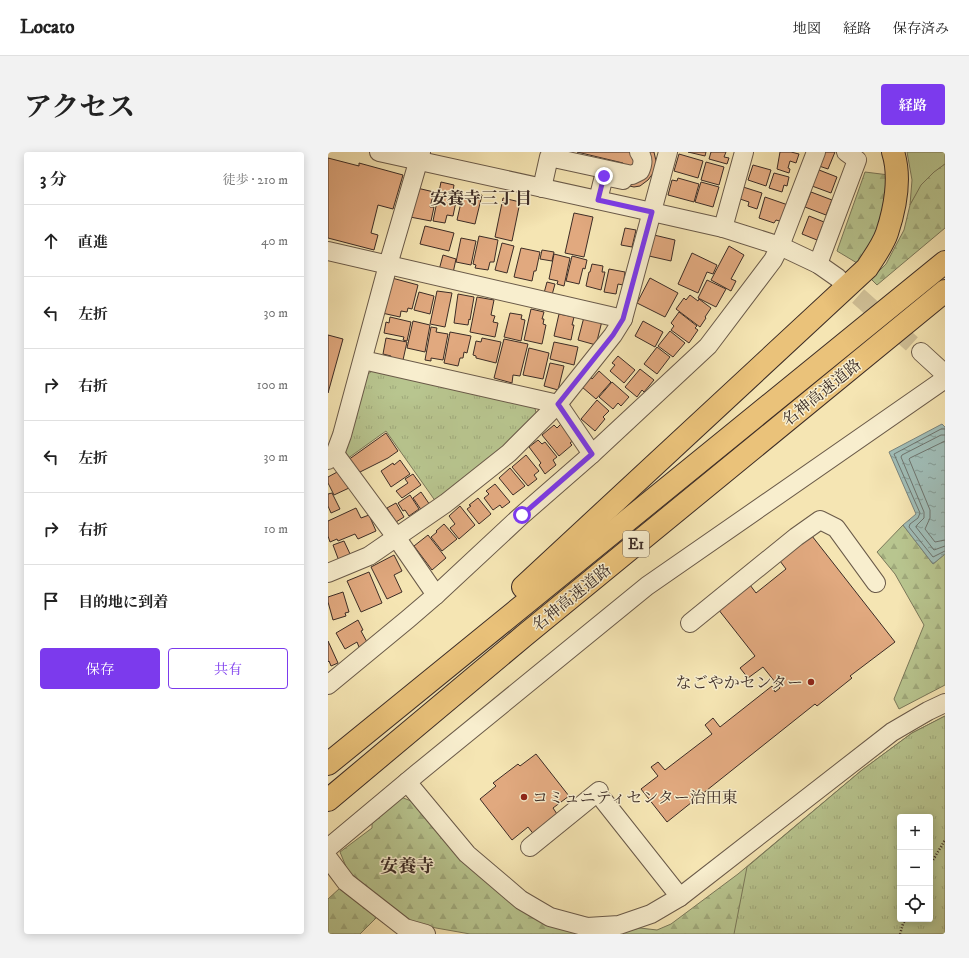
<!DOCTYPE html>
<html lang="ja">
<meta charset="utf-8">
<style>
:root{--surface:#fff;--page:#f2f2f2;--text:#222;--muted:#767676;--line:#e0e0e0;--accent:#7c3aed}
body{margin:0;font-family:"IM FELL DW Pica","Noto Serif JP",serif;background:var(--page);color:var(--text)}
.controls{position:absolute;right:12px;bottom:12px;display:grid;overflow:hidden;border-radius:4px;box-shadow:0 2px 10px #0003}
.controls button{width:36px;height:36px;display:grid;place-items:center;padding:0;border:0;border-bottom:1px solid var(--line);background:var(--surface);color:var(--text);font:20px sans-serif}
.stop{position:absolute;width:12px;height:12px;margin:-9px;border:3px solid #7c3aed;border-radius:50%;background:#fff}
.stop.end{background:#7c3aed;border-color:#fff;box-shadow:0 1px 4px #0008}
.list{margin:0;padding:0;list-style:none}
h2{display:flex;justify-content:space-between;align-items:center;height:52px;margin:0;padding:0 16px;font-size:17px}
h2 small{font-size:13px;font-weight:400;color:var(--muted)}
.list li{display:grid;grid-template-columns:26px 1fr auto;gap:12px;align-items:center;box-sizing:border-box;height:72px;padding:0 16px;border-top:1px solid var(--line)}
.list b{display:block;font-size:15px;white-space:nowrap}
.list em{font-size:13px;font-style:normal;color:var(--muted)}
.actions{display:flex;gap:8px;padding:12px 16px}
.actions a{flex:1;padding:9px 0;border:1px solid var(--accent);border-radius:4px;text-align:center;font-size:14px;color:var(--accent)}
.actions .main{background:var(--accent);color:#fff}
.icon{flex:none;width:22px;height:22px;fill:none;stroke:currentColor;stroke-width:2;stroke-linecap:round;stroke-linejoin:round}
.map{position:relative;flex:none;width:617px;height:782px;overflow:hidden;border-radius:4px}
header{display:flex;align-items:center;gap:24px;box-sizing:border-box;height:56px;padding:0 20px;background:var(--surface);border-bottom:1px solid var(--line)}
header strong{font-size:19px}
nav{display:flex;gap:22px;margin-inline-start:auto;font-size:14px}
.intro{display:flex;align-items:center;justify-content:space-between;box-sizing:border-box;height:96px;padding:0 24px}
h1{margin:0;font-size:28px}
.button{padding:10px 18px;border-radius:4px;background:var(--accent);color:#fff;font-size:14px;font-weight:700}
main{display:flex;gap:24px;padding:0 24px}
aside{flex:1;background:var(--surface);border-radius:4px;box-shadow:0 2px 10px #0003}
.map>svg:first-child{display:block}
</style>
<header>
<strong>Locato</strong>
<nav><a>地図</a><a>経路</a><a>保存済み</a></nav>
</header>
<div class="intro"><h1>アクセス</h1><a class="button">経路</a></div>
<main>
<aside>
<h2>3 分<small>徒歩 · 210 m</small></h2>
<ul class="list">
<li><svg class="icon" aria-label="ahead" viewBox="0 0 24 24"><path d="M12 20V5M6 11l6-6 6 6"/></svg><div><b>直進</b></div><em>40 m</em></li>
<li><svg class="icon" aria-label="left" viewBox="0 0 24 24"><path d="M17 20v-9H6M10 6l-5 5 5 5"/></svg><div><b>左折</b></div><em>30 m</em></li>
<li><svg class="icon" aria-label="right" viewBox="0 0 24 24"><path d="M7 20v-9h11M14 6l5 5-5 5"/></svg><div><b>右折</b></div><em>100 m</em></li>
<li><svg class="icon" aria-label="left" viewBox="0 0 24 24"><path d="M17 20v-9H6M10 6l-5 5 5 5"/></svg><div><b>左折</b></div><em>30 m</em></li>
<li><svg class="icon" aria-label="right" viewBox="0 0 24 24"><path d="M7 20v-9h11M14 6l5 5-5 5"/></svg><div><b>右折</b></div><em>10 m</em></li>
<li><svg class="icon" aria-label="arrive" viewBox="0 0 24 24"><path d="M6 21V4h12l-3 4 3 4H6"/></svg><div><b>目的地に到着</b></div></li>
</ul>
<div class="actions"><a class="main">保存</a><a>共有</a></div>
</aside>
<div class="map">
<svg width="617" height="782" viewBox="0 0 617 782">
<defs>
<pattern id="forest-firs" width="22" height="20" patternUnits="userSpaceOnUse"><rect width="22" height="20" fill="#b8c58f"/><path d="M5 1l3.5 6h-7zM16 11l3.5 6h-7z" fill="#9fa97b"/></pattern>
<pattern id="park-tufts" width="24" height="20" patternUnits="userSpaceOnUse"><rect width="24" height="20" fill="#b8c58f"/><path d="M3 7l-1-3M5 7V3M7 7l1-3M15 17l-1-3M17 17v-4M19 17l1-3" fill="none" stroke="#9fa97b"/></pattern>
<pattern id="water-ripples" width="26" height="14" patternUnits="userSpaceOnUse"><rect width="26" height="14" fill="#a0bdb7"/><path d="M2 4q2-2 4 0t4 0M15 11q2-2 4 0t4 0" fill="none" stroke="#849a95"/></pattern>
</defs>
<rect width="100%" height="100%" fill="#f5e5b3"/>
<filter id="stains"><feTurbulence type="fractalNoise" baseFrequency=".005" numOctaves="4"/><feColorMatrix values="0 0 0 0 .2 0 0 0 0 .09 0 0 0 0 .02 0 0 0 .5 -.17"/></filter>
<radialGradient id="worn" r=".72"><stop offset=".6" stop-color="#630" stop-opacity="0"/><stop offset="1" stop-color="#630" stop-opacity=".3"/></radialGradient>
<path fill="#b8c58f" stroke="#7a785a" d="M579 0H617V12C598 26 593 34 582 53L584 28Z"/>
<g fill="url(#forest-firs)" stroke="#7a785a" fill-rule="evenodd">
<polygon points="617,12 617,76 549,133 543,127 558,112 576,78 582,53 593,33 606,20"/>
<polygon points="537,20 561,23 560,46 541,100 529,111 509,99"/>
<polygon points="575,373 605,412 617,402 617,533 571,557 566,547 596,473 567,422 549,400"/>
<path d="M617 564V782H142L80 771 23 727 12 700 44 676V669L73 645 88 651 212 769 240 779 259 782H285L312 776 329 778 343 772 410 722 534 618 584 581ZM572 665H602V767H572Z"/>
<polygon points="12,736 50,764 32,782 0,782 0,747"/>
</g>
<g fill="url(#park-tufts)" stroke="#7a785a" fill-rule="evenodd">
<polygon points="47,217 206,253 209,264 185,288 108,350 58,279 19,307 16,296 37,224"/>
<path d="M617 564V782H406L419 715 534 618 584 581ZM572 665H602V767H572Z"/>
</g>
<polygon fill="url(#water-ripples)" stroke="#78837d" points="614,272 617,275 617,402 605,412 575,373 588,362 561,300"/>
<g fill="none" stroke-linecap="round" stroke-linejoin="round">
<g stroke="#6e746e" stroke-width="1">
<polyline points="617,277 613,277 568,301 566,302 592,361 590,366 582,372 581,375 605,405 617,399"/>
<polyline points="617,283 613,283 574,303 573,305 596,360 596,366 589,373 588,375 606,398 617,394"/>
<polyline points="617,289 582,306 581,307 602,358 602,366 597,377 607,390 617,388"/>
</g>
</g>
<g fill="#e1a97f" stroke="#3c2c26">
<polygon points="249,0 326,0 328,9 326,20 320,28 312,34 306,35 283,30 295,14 295,11"/>
<polygon points="360,0 378,0 377,4"/>
<polygon points="383,0 398,0 396,5 401,6 399,12 381,7"/>
<polygon points="452,0 463,0 471,2 468,11 462,9 460,16 462,17 461,21 449,17"/>
<polygon points="497,0 507,0 500,17 488,13"/>
<polygon points="351,2 375,9 370,26 346,19"/>
<polygon points="0,6 31,14 31,11 75,23 65,57 50,53 43,81 50,83 46,98 0,86"/>
<polygon points="378,10 396,15 391,33 373,28"/>
<polygon points="425,13 443,18 438,34 420,28"/>
<polygon points="491,18 509,25 503,41 484,34"/>
<polygon points="446,21 461,25 459,34 456,33 454,40 441,36"/>
<polygon points="350,26 371,32 366,50 340,43 344,28 349,29"/>
<polygon points="113,30 126,33 125,39 130,40 125,64 119,63 117,71 105,69"/>
<polygon points="373,30 391,35 385,55 367,50"/>
<polygon points="412,34 434,41 429,57 420,54 421,50 409,46"/>
<polygon points="89,36 106,40 102,55 106,55 103,69 82,65"/>
<polygon points="483,40 504,48 498,63 477,55"/>
<polygon points="142,41 154,43 147,72 129,68 134,46 141,48"/>
<polygon points="437,45 460,53 455,70 448,68 446,71 431,66"/>
<polygon points="175,46 192,50 184,89 167,85"/>
<polygon points="246,61 265,65 256,105 237,101"/>
<polygon points="481,64 496,70 489,88 474,82"/>
<polygon points="97,74 126,81 121,99 92,92"/>
<polygon points="297,76 308,78 304,95 293,93"/>
<polygon points="326,83 347,88 343,109 321,104"/>
<polygon points="151,84 170,88 166,110 162,110 160,118 147,116 148,113 145,112"/>
<polygon points="133,86 148,89 143,113 128,110"/>
<polygon points="174,91 186,94 179,121 167,118"/>
<polygon points="401,94 416,103 403,127 408,129 403,139 383,128"/>
<polygon points="193,96 212,100 208,119 206,119 204,129 186,125"/>
<polygon points="214,98 226,100 224,109 212,107"/>
<polygon points="364,101 389,113 385,122 379,120 370,141 350,132"/>
<polygon points="226,102 242,106 236,134 229,132 230,129 221,127"/>
<polygon points="115,103 128,107 125,121 111,118"/>
<polygon points="244,104 259,108 257,117 255,116 251,132 238,129"/>
<polygon points="264,112 275,114 274,120 277,120 273,138 258,134 261,120 262,120"/>
<polygon points="281,117 297,120 295,133 290,132 288,142 276,140"/>
<polygon points="64,126 90,133 84,157 80,156 79,160 73,159 72,165 54,161"/>
<polygon points="322,126 350,141 337,165 309,151"/>
<polygon points="379,128 398,137 388,155 370,146"/>
<polygon points="219,130 227,132 224,143 216,141"/>
<polygon points="109,139 124,141 117,175 102,172"/>
<polygon points="91,140 106,144 102,162 86,158"/>
<polygon points="130,142 146,145 142,168 141,167 140,173 126,171"/>
<polygon points="362,143 370,149 371,147 383,156 377,165 378,166 372,175 348,157 356,146 358,148"/>
<polygon points="149,145 166,148 163,163 167,164 165,170 170,171 167,185 142,180"/>
<polygon points="203,157 216,160 214,167 216,167 215,172 218,173 214,192 196,188"/>
<polygon points="351,160 369,174 367,176 370,178 361,191 343,178 346,174 343,171"/>
<polygon points="182,161 194,163 193,167 197,168 193,189 176,185"/>
<polygon points="231,162 246,165 244,173 246,173 243,188 226,184"/>
<polygon points="62,165 83,170 79,189 75,188 76,185 56,181 58,170 61,171"/>
<polygon points="256,165 274,169 268,193 250,188"/>
<polygon points="85,169 102,173 97,200 79,196"/>
<polygon points="315,169 335,180 327,195 307,184"/>
<polygon points="103,175 109,176 108,180 120,182 115,208 103,206 103,209 97,208"/>
<polygon points="342,179 357,191 345,205 330,194"/>
<polygon points="122,180 143,184 139,201 136,200 135,206 132,206 130,214 116,211"/>
<polygon points="0,183 15,187 0,241"/>
<polygon points="58,186 79,190 75,208 63,206 63,204 55,202"/>
<polygon points="154,186 173,190 168,211 148,206 148,204 145,203 148,189 153,190"/>
<polygon points="176,187 200,192 192,224 185,223 184,231 166,226"/>
<polygon points="226,190 250,195 246,213 222,207"/>
<polygon points="329,195 342,205 329,222 316,212"/>
<polygon points="201,196 221,201 215,227 195,223"/>
<polygon points="290,204 307,218 296,231 282,219 287,213 284,211"/>
<polygon points="222,211 236,214 230,238 216,234"/>
<polygon points="312,217 326,228 316,240 314,238 309,245 297,235"/>
<polygon points="271,219 283,230 268,247 254,235 263,225 264,227"/>
<polygon points="284,230 301,245 293,254 290,251 285,257 271,245"/>
<polygon points="269,248 281,259 275,265 277,267 267,279 253,267"/>
<polygon points="233,272 246,288 242,291 244,293 231,304 214,283 226,273 229,276"/>
<polygon points="58,281 70,299 60,306 30,321 20,308"/>
<polygon points="210,288 214,292 217,290 229,305 225,308 228,313 217,322 211,313 213,311 201,295"/>
<polygon points="198,303 211,319 206,323 209,327 200,334 184,315"/>
<polygon points="72,308 82,322 63,335 53,319 65,311 66,313"/>
<polygon points="182,316 197,334 185,343 171,326"/>
<polygon points="11,319 21,336 6,343 0,331 0,325"/>
<polygon points="85,322 93,333 74,346 68,339 80,331 77,327"/>
<polygon points="167,332 182,350 174,356 172,353 165,358 156,346 161,342 158,339"/>
<polygon points="93,340 102,353 94,359 85,346"/>
<polygon points="4,341 12,357 3,361 0,354 0,342"/>
<polygon points="82,343 91,357 81,364 77,358 75,359 70,351"/>
<polygon points="150,346 163,362 151,372 139,357 143,354 141,353"/>
<polygon points="68,351 76,365 68,370 59,356"/>
<polygon points="132,354 147,373 131,387 122,376 127,372 121,364"/>
<polygon points="28,356 33,366 41,363 48,379 30,387 27,382 10,389 9,387 2,390 0,384 0,369"/>
<polygon points="116,372 129,387 114,399 103,385 109,380 108,379"/>
<polygon points="100,383 118,406 104,418 86,394"/>
<polygon points="484,384 567,490 522,524 524,526 489,554 487,552 339,670 313,637 330,624 323,615 330,610 337,618 384,582 377,573 385,566 392,575 444,534 447,540 452,536 435,515 420,526 412,516 427,504 390,457 422,433 428,441 458,417 452,409"/>
<polygon points="16,389 23,404 11,409 5,393"/>
<polygon points="66,403 74,419 66,423 74,440 59,447 43,415"/>
<polygon points="41,420 54,451 33,460 19,429"/>
<polygon points="15,440 21,460 17,461 18,464 5,468 0,450 0,445"/>
<polygon points="30,468 35,478 33,479 39,490 31,495 29,490 17,497 8,481"/>
<polygon points="0,489 10,511 3,514 1,509 0,510"/>
<polygon points="208,602 241,644 225,656 231,665 207,684 200,675 184,688 152,647 168,634 165,631 190,612 192,614"/>
</g>
<g fill="none" stroke-linecap="round" stroke-linejoin="round">
<polyline stroke="#d0c097" stroke-width="18" stroke-dasharray="18 9" stroke-linecap="butt" points="510,126 593,200"/>
<g stroke="#6a5a49" stroke-width="20">
<g id="minor">
<polyline points="51,0 324,60 395,76 452,94 490,112 510,126"/>
<path d="M214 36 221 5 304 23 312 19C315 12 316 7 311 0"/>
<polyline points="270,48 276,24 295,28"/>
<polyline points="395,76 416,0"/>
<polyline points="0,99 295,167"/>
<polyline points="490,112 529,8 518,0"/>
<polyline points="593,200 617,222"/>
<polyline points="35,208 230,252 264,302"/>
<polyline points="7,302 68,385 108,443"/>
<polyline points="0,308 7,302 14,283 60,113 93,0"/>
<polyline points="0,421 41,404 118,351 181,301 230,252 285,183 295,167 340,0"/>
<polyline points="362,471 468,385 492,368 508,376 548,431"/>
<polyline points="0,533 80,467 108,443 194,363 264,302 380,194 445,108 452,94 488,0"/>
<polyline points="79,630 139,702 193,748 222,765 259,775 291,773 323,762 352,745 564,580 600,559 617,551"/>
<polyline points="276,649 352,745"/>
<polyline points="202,695 271,639"/>
<polyline points="0,696 91,620 319,434 617,227"/>
<polyline points="0,706 18,730 77,776 98,782"/>
</g>
</g>
<g stroke="#3c2c26" stroke-width="24">
<g id="highway">
<path d="M195 435 539 116C546 105 555 93 559 81 567 57 573 25 565 0"/>
<polyline points="0,612 617,110"/>
<polyline points="0,648 197,483 617,139"/>
</g>
</g>
<g stroke="#3c2c26" stroke-width="2.5" stroke-dasharray="1 2" stroke-linecap="butt">
<polyline points="602,713 617,688"/>
<polyline points="572,782 575,772 578,767"/>
</g>
<use href="#minor" stroke="#f8eece" stroke-width="18"/>
<use href="#highway" stroke="#eac27a" stroke-width="22"/>
</g>
<g fill="none" stroke-linecap="round" stroke-linejoin="round">
<polyline stroke="#7c3aed" stroke-width="5" points="194,363 264,302 230,252 285,183 295,167 324,60 270,48 276,24"/>
</g>
<g fill="#8f2418" stroke="#f8eece" stroke-width="1.5">
<circle cx="483" cy="530" r="4"/>
<circle cx="196" cy="645" r="4"/>
</g>
<g text-anchor="middle" stroke-width="3" stroke-linejoin="round" paint-order="stroke">
<rect fill="#f8eece" stroke="#746658" stroke-width="1" x="295" y="379" width="26" height="26" rx="3"/>
<g font-size="15" font-weight="bold" fill="#3c2c26">
<text x="308" y="397">E1</text>
</g>
<g font-size="16" fill="#3c2c26" stroke="#f8eece">
<text transform="translate(493 240) rotate(-39)" y="6">名神高速道路</text>
<text transform="translate(243 445) rotate(-39)" y="6">名神高速道路</text>
</g>
<g font-size="16" fill="#3c2c26" stroke="#f8eece" text-anchor="end">
<text x="475" y="536">なごやかセンター</text>
<text x="204" y="651" text-anchor="start">コミュニティセンター治田東</text>
</g>
<g font-size="17" font-weight="bold" fill="#3c2c26" stroke="#f8eece">
<text x="153" y="52">安養寺三丁目</text>
</g>
<g font-size="18" font-weight="bold" fill="#3c2c26" stroke="#f8eece">
<text x="79" y="720">安養寺</text>
</g>
</g>
<rect width="100%" height="100%" filter="url(#stains)"/>
<rect width="100%" height="100%" fill="url(#worn)"/>
</svg>
<div class="controls">
<button>+</button>
<button>−</button>
<button><svg class="icon" aria-label="locate" viewBox="0 0 24 24"><circle cx="12" cy="12" r="6"/><path d="M12 2v4M12 18v4M2 12h4M18 12h4"/></svg></button>
</div>
<div class="stop" style="left:194px;top:363px"></div>
<div class="stop end" style="left:276px;top:24px"></div>
</div>
</main>
